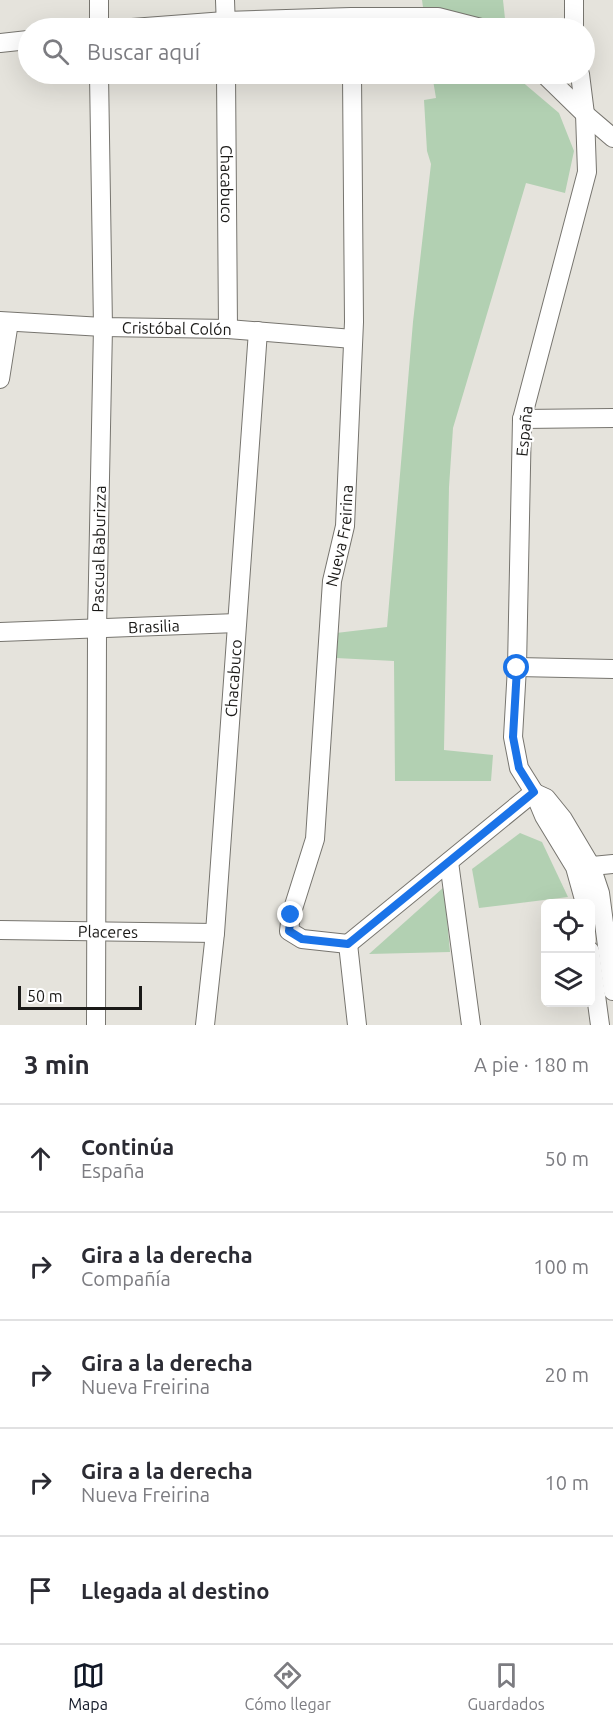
<!DOCTYPE html>
<html lang="es">
<meta charset="utf-8">
<style>
:root{--surface:#fff;--page:#f7f7f7;--text:#2b2b33;--muted:#7c7c81;--line:#e1e1e2;--accent:#111827}
body{margin:0;font-family:Ubuntu,sans-serif;background:var(--page);color:var(--text)}
.controls{position:absolute;right:18px;bottom:18px;display:grid;overflow:hidden;border-radius:9px;box-shadow:0 6px 24px #0002}
.controls button{width:54px;height:54px;display:grid;place-items:center;padding:0;border:0;border-bottom:2px solid var(--line);background:var(--surface);color:var(--text);font:30px sans-serif}
.scale{position:absolute;left:18px;bottom:15px;width:124px;box-sizing:border-box;padding-left:6px;border:3px solid #1a1917;border-top:0;font-size:16px;line-height:21px;white-space:nowrap;color:#1a1917;-webkit-text-stroke:4px #fff;paint-order:stroke}
.stop{position:absolute;width:18px;height:18px;margin:-14px;border:4px solid #1a73e8;border-radius:50%;background:#fff}
.stop.end{background:#1a73e8;border-color:#fff;box-shadow:0 2px 6px #0008}
.list{margin:0;padding:0;list-style:none}
h2{display:flex;justify-content:space-between;align-items:center;height:78px;margin:0;padding:0 24px;font-size:26px}
h2 small{font-size:20px;font-weight:400;color:var(--muted)}
.list li{display:grid;grid-template-columns:39px 1fr auto;gap:18px;align-items:center;box-sizing:border-box;height:108px;padding:0 24px;border-top:2px solid var(--line)}
.list b{display:block;font-size:22px;white-space:nowrap}
.list p{margin:0;font-size:20px;white-space:nowrap;color:var(--muted)}
.list em{font-size:20px;font-style:normal;color:var(--muted)}
.icon{flex:none;width:33px;height:33px;fill:none;stroke:currentColor;stroke-width:2;stroke-linecap:round;stroke-linejoin:round}
.map{position:relative;flex:none;width:613px;height:1025px;overflow:hidden}
.search{position:absolute;background:var(--surface);box-shadow:0 6px 24px #0002;left:18px;right:18px;top:18px;height:66px;display:flex;align-items:center;gap:15px;box-sizing:border-box;padding:0 21px;border-radius:33px;color:var(--muted);font-size:22px}
.sheet{height:618px;background:var(--surface)}
nav{display:flex;justify-content:space-around;align-items:center;box-sizing:border-box;height:84px;border-top:2px solid var(--line);background:var(--surface);font-size:16px;color:var(--muted)}
nav a{display:grid;justify-items:center;gap:3px}
nav .on{color:var(--accent)}
.map>svg:first-child{display:block}
</style>
<div class="map">
<svg width="613" height="1025" viewBox="0 0 613 1025">
<rect width="100%" height="100%" fill="#e5e3dc"/>
<g fill="#b2d0b2">
<polygon points="422,0 503,0 506,28 426,28"/>
<polygon points="432,74 513,74 559,113 574,151 565,193 526,183 453,428 449,487 444,750 493,755 491,781 395,781 394,661 336,658 336,633 387,627 413,322 431,164 427,151 424,100 436,98"/>
<polygon points="520,833 542,842 568,897 479,908 472,869"/>
<polygon points="444,887 450,952 369,954"/>
</g>
<g fill="none" stroke-linecap="round" stroke-linejoin="round">
<g stroke="#77756f" stroke-width="20">
<g id="street">
<polyline points="99,0 99,28"/>
<polyline points="225,0 226,28"/>
<polyline points="574,0 574,28"/>
<polyline points="132,28 225,21 351,17 438,17 481,28"/>
<polyline points="0,43 28,40"/>
<path id="s1" d="M226 74 228 329"/>
<polyline points="544,74 585,114 613,138"/>
<polyline points="580,74 585,114 587,172 522,419 517,667 513,737 519,768 534,792 544,816 575,867 585,903"/>
<path id="s2" d="M0 321 103 327 228 329 353 339"/>
<polyline points="0,379 9,322"/>
<polyline points="522,419 613,418"/>
<path id="s3" d="M0 632 237 623"/>
<polyline points="517,667 613,669"/>
<polyline points="535,793 546,798 563,819 591,866 600,893 613,991"/>
<polyline points="449,862 471,1025"/>
<polyline points="582,867 613,864"/>
<path id="s4" d="M0 930 215 933"/>
<path id="s5" d="M348 944 302 939 289 931 291 915 315 839 332 581 345 526 354 322 352 74"/>
<polyline points="348,944 534,792"/>
<polyline points="348,944 357,1025"/>
<polyline points="590,951 600,1025"/>
<path id="s6" d="M96 1025 97 629 103 327 99 74"/>
<path id="s7" d="M205 1025 215 933 258 331"/>
</g>
</g>
<use href="#street" stroke="#fff" stroke-width="18"/>
</g>
<g fill="none" stroke-linecap="round" stroke-linejoin="round">
<polyline stroke="#1a73e8" stroke-width="8" points="291,915 289,931 302,939 348,944 534,792 519,768 513,737 517,668"/>
</g>
<g text-anchor="middle" stroke-width="4.5" stroke-linejoin="round" paint-order="stroke">
<g font-size="16" fill="#1a1917" stroke="#fff">
<text dy="6" stroke="none"><textPath href="#s1" startOffset="110">Chacabuco</textPath></text>
<text dy="6" stroke="none"><textPath href="#s2" startOffset="177">Cristóbal Colón</textPath></text>
<text transform="translate(524 431) rotate(-84)" y="6">España</text>
<text dy="6" stroke="none"><textPath href="#s5" startOffset="462">Nueva Freirina</textPath></text>
<text dy="6" stroke="none"><textPath href="#s6" startOffset="476">Pascual Baburizza</textPath></text>
<text dy="6" stroke="none"><textPath href="#s3" startOffset="154">Brasilia</textPath></text>
<text dy="6" stroke="none"><textPath href="#s7" startOffset="348">Chacabuco</textPath></text>
<text dy="6" stroke="none"><textPath href="#s4" startOffset="108">Placeres</textPath></text>
</g>
</g>
</svg>
<div class="controls">
<button><svg class="icon" aria-label="locate" viewBox="0 0 24 24"><circle cx="12" cy="12" r="6"/><path d="M12 2v4M12 18v4M2 12h4M18 12h4"/></svg></button>
<button><svg class="icon" aria-label="layers" viewBox="0 0 24 24"><path d="M12 4l9 5-9 5-9-5zM3 14l9 5 9-5"/></svg></button>
</div>
<div class="scale">50 m</div>
<div class="stop" style="left:517px;top:668px"></div>
<div class="stop end" style="left:291px;top:915px"></div>
<div class="search"><svg class="icon" aria-label="search" viewBox="0 0 24 24"><circle cx="10" cy="10" r="6"/><path d="M15 15l6 6"/></svg>Buscar aquí</div>
</div>
<section class="sheet">
<h2>3 min<small>A pie · 180 m</small></h2>
<ul class="list">
<li><svg class="icon" aria-label="ahead" viewBox="0 0 24 24"><path d="M12 20V5M6 11l6-6 6 6"/></svg><div><b>Continúa</b><p>España</p></div><em>50 m</em></li>
<li><svg class="icon" aria-label="right" viewBox="0 0 24 24"><path d="M7 20v-9h11M14 6l5 5-5 5"/></svg><div><b>Gira a la derecha</b><p>Compañía</p></div><em>100 m</em></li>
<li><svg class="icon" aria-label="right" viewBox="0 0 24 24"><path d="M7 20v-9h11M14 6l5 5-5 5"/></svg><div><b>Gira a la derecha</b><p>Nueva Freirina</p></div><em>20 m</em></li>
<li><svg class="icon" aria-label="right" viewBox="0 0 24 24"><path d="M7 20v-9h11M14 6l5 5-5 5"/></svg><div><b>Gira a la derecha</b><p>Nueva Freirina</p></div><em>10 m</em></li>
<li><svg class="icon" aria-label="arrive" viewBox="0 0 24 24"><path d="M6 21V4h12l-3 4 3 4H6"/></svg><div><b>Llegada al destino</b></div></li>
</ul>
</section>
<nav>
<a class="on"><svg class="icon" aria-label="map" viewBox="0 0 24 24"><path d="M3 6l6-2 6 2 6-2v14l-6 2-6-2-6 2zM9 4v14M15 6v14"/></svg>Mapa</a>
<a><svg class="icon" aria-label="directions" viewBox="0 0 24 24"><path d="M12 3l9 9-9 9-9-9zM9 14v-3h6M13 9l2 2-2 2"/></svg>Cómo llegar</a>
<a><svg class="icon" aria-label="saved" viewBox="0 0 24 24"><path d="M7 4h10v16l-5-4-5 4z"/></svg>Guardados</a>
</nav>
